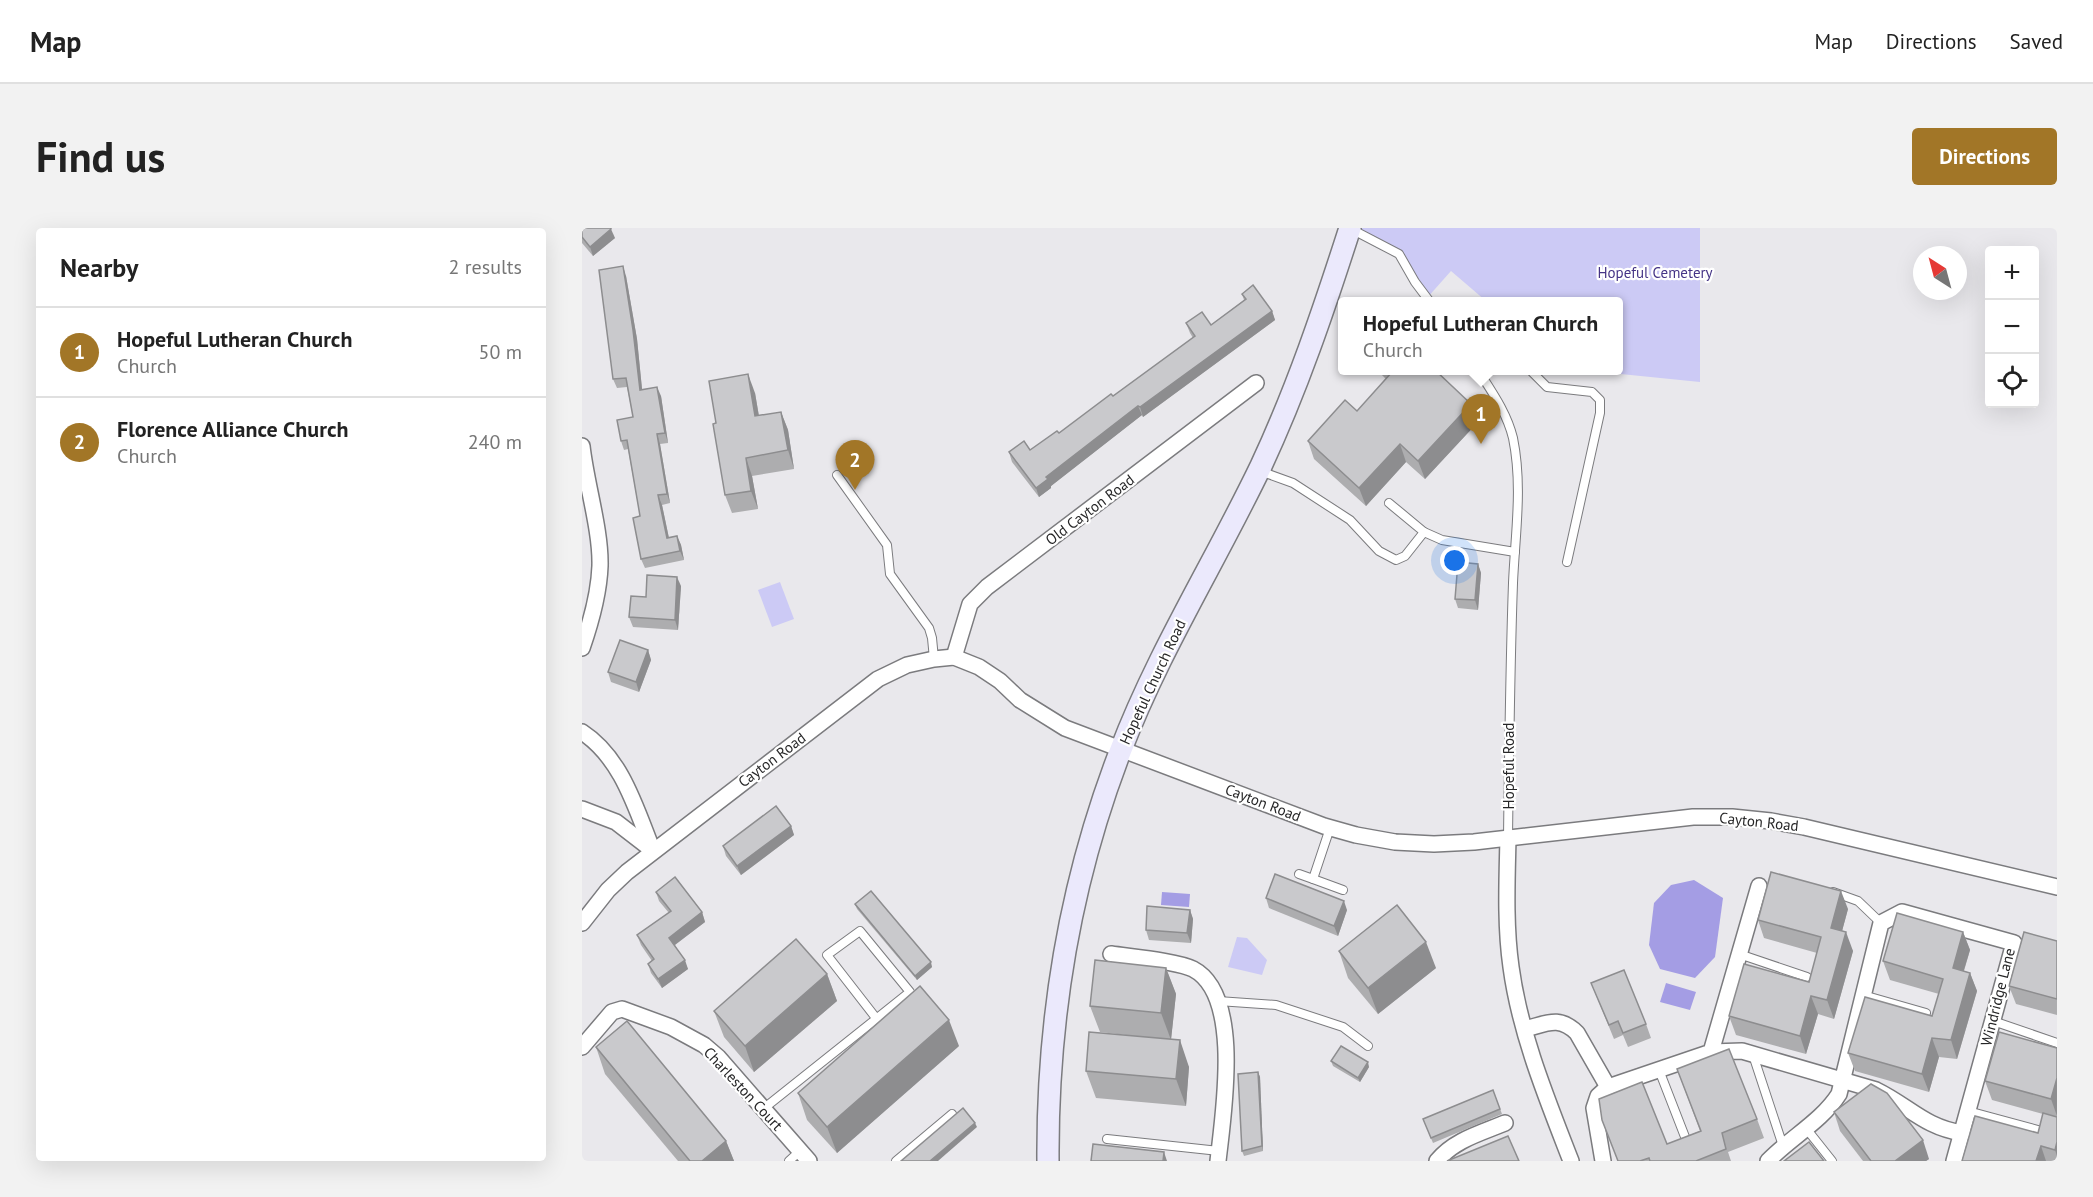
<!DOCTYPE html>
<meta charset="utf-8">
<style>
:root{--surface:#fff;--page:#f2f2f2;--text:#222;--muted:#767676;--line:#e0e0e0;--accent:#a27627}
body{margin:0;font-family:"PT Sans",sans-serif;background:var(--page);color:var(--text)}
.controls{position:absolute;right:18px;top:18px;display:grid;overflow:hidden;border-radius:6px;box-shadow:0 6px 24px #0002}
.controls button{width:54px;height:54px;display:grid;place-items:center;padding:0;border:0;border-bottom:2px solid var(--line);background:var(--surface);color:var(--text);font:30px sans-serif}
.compass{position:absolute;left:1331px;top:18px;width:54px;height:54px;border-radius:50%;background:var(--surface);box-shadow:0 6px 24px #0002;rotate:324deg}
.you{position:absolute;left:873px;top:333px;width:21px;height:21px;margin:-15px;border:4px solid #fff;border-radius:50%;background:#1a73e8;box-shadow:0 0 0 9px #1a73e833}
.badge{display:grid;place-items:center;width:39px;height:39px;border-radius:50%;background:var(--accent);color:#fff;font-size:20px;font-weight:700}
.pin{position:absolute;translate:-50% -50px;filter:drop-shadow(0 2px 3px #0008)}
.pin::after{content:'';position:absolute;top:32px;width:21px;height:18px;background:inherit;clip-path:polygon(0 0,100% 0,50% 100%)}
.popup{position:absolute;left:756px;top:69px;width:285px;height:78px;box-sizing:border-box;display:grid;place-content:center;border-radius:6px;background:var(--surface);filter:drop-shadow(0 2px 4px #0005);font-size:20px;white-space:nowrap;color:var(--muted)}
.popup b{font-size:22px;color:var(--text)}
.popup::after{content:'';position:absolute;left:50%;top:100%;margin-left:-12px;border:12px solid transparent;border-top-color:var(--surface)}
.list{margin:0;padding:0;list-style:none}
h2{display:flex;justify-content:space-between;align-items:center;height:78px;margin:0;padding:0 24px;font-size:26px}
h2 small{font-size:20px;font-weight:400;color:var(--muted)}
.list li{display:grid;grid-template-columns:39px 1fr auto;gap:18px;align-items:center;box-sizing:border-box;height:90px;padding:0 24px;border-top:2px solid var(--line)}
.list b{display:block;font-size:22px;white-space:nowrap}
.list p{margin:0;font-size:20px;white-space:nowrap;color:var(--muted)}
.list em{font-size:20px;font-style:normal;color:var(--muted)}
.icon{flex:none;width:33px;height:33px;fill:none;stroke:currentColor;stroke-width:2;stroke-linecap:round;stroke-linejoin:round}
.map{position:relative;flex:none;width:1475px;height:933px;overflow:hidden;border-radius:6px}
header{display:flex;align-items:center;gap:36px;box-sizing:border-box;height:84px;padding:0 30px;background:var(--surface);border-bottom:2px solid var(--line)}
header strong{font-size:28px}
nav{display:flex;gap:33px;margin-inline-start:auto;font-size:21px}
.intro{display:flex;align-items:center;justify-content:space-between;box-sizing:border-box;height:144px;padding:0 36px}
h1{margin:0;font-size:42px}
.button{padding:15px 27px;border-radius:6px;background:var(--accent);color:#fff;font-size:21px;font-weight:700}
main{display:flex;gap:36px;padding:0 36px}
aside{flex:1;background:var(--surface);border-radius:6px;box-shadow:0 6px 24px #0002}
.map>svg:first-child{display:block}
</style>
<header>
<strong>Map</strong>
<nav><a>Map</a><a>Directions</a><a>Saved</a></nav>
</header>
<div class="intro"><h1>Find us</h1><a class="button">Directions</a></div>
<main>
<aside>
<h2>Nearby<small>2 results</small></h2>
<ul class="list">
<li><span class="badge">1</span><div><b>Hopeful Lutheran Church</b><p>Church</p></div><em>50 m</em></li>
<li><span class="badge">2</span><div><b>Florence Alliance Church</b><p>Church</p></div><em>240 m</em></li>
</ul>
</aside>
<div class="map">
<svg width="1475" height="933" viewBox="0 0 1475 933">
<rect width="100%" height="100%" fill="#e9e8ec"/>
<g fill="#cccaf5">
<polygon points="768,0 1118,0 1118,154 1009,143 1037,142 1037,74 904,73 869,43 845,70 817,26"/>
<polygon points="198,354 212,391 190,399 176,362"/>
<polygon points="655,709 665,710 685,732 680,747 646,739"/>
</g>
<g fill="#a49de4">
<polygon points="1112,652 1141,670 1133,729 1113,750 1078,741 1067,717 1072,675 1089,657"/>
<polygon points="580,664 608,666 607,679 579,677"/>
<polygon points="1084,755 1114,764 1108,782 1078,774"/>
</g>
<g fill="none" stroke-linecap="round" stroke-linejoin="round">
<g stroke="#7b7b7e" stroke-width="10">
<g id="service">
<polyline points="769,1 817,26 833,54 848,74"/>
<path d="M896 142C910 164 925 185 931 210 941 259 933 307 931 355 928 440 927 525 926 610"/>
<polyline points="948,142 965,159 1010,164 1018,172 1018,185 985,334"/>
<polyline points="678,243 711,255 768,292 797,323 814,332 823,328 842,304 860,312 933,324"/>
<polyline points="255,247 305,317 308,346 347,400 350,410 352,431"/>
<polyline points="807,275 842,304"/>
<polyline points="717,646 731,651 748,600"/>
<polyline points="731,651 761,662"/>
<polyline points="1251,664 1276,673 1299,695"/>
<polyline points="1157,726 1225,749"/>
<polyline points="1281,767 1344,785"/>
<polyline points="636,773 694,777 761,799 786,818"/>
<polyline points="1411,793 1475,815"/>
<polyline points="1171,827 1201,918"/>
<polyline points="1077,842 1105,914"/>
<polyline points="181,881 328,764 278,703 245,727 294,790"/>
<polyline points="1386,883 1456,902"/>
<polyline points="1223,899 1250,933"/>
<polyline points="525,911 637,923"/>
<polyline points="207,933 218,923"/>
<polyline points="314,933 370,886"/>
</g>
</g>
<g stroke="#7b7b7e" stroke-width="18">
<g id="minor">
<path d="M0 218C4 255 19 302 18 338 17 367 9 394 0 420"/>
<polyline points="372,429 388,376 405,359 674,155"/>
<path d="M0 504C40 530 54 581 71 623"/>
<polyline points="0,581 34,594 69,621"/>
<path d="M926 610C925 653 923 697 929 739 938 806 965 871 989 933"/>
<polyline points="0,695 26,662 45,644 296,451 325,437 352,431 372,429 397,439 418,453 438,472 483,500 742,598 774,607 813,614 852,616 892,614 1111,589 1150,589 1189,593 1222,599 1475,659"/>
<path d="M529 726C549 729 595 733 611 741 661 767 641 887 636 933"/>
<path d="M943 801C964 796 977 787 995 805L1026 859"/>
<polyline points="0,819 30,784 40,781 89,799 122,817 136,829 227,933"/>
<path d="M1129 824 1160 823 1294 862C1327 878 1342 899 1380 905"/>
<path d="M855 933C872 912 899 905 923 895"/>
<polyline points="1021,933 1012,880 1016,868 1026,859 1129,824 1177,658"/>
<path d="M1186 933C1208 910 1240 893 1257 866L1299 695 1320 684 1432 715 1372 933"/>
</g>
</g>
<g stroke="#7b7b7e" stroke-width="24">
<path id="secondary" d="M466 933C465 793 488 654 538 524 576 424 633 334 679 238 715 161 742 81 768 0"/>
</g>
<use href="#service" stroke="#fff" stroke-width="8"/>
<use href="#minor" stroke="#fff" stroke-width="15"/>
<use href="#secondary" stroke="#ebe9fc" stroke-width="21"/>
</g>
<g fill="#adadaf">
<polygon points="0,0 33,10 11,28 0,15"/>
<polygon points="44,48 55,111 60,161 79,168 86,215 78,216 88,275 80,277 87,310 95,308 99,317 102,332 63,340 59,331 58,288 46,221 42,222 39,213 51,189 45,159 35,160 31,151"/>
<polygon points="660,66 690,83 693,92 561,189 560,187 469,258 469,260 457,269 430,234 427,224 448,222 477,205 531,168 611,110 608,105 604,95 629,97 662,72"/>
<polygon points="795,142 853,142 896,194 843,251 824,234 784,278 732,231 726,213 775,183 804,151"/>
<polygon points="173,165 177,188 199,184 206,202 212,241 170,248 176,281 150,285 143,267 134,195"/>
<polygon points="896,336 899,345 896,382 876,380 873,371"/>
<polygon points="99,358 96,402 51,399 47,389 64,369"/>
<polygon points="66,422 69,432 57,464 29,454 26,444"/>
<polygon points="209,598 212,607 159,647 144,628 141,618"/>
<polygon points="74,664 120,684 123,694 93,717 106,741 80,760 69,745 66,736 70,733 59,717 55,707 87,685 77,673"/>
<polygon points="684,670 765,682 756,708 687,680"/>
<polygon points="273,676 350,739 335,752 275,681"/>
<polygon points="1266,681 1260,703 1271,723 1252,791 1236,786 1224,826 1154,807 1147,788 1227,754 1235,725 1182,710 1176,692"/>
<polygon points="608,682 611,691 609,715 567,712 564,702"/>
<polygon points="1381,704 1388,722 1382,743 1388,745 1395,763 1375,831 1357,829 1347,864 1273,843 1266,825 1350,788 1357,766 1308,752 1301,733"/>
<polygon points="1475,713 1475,787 1434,776 1427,758"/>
<polygon points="757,723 854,740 796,786 766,750"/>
<polygon points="584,740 594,766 589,811 607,839 604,878 514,870 504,843 570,810 518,804 508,778"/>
<polygon points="245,746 255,773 172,844 142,809 132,783"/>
<polygon points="1009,755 1064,796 1069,810 1046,819 1041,807 1032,811"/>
<polygon points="377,818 255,925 225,892 216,865"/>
<polygon points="14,819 144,913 152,933 96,933 23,846"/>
<polygon points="1475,820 1475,933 1380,933 1456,905 1461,886 1410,872 1403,853"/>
<polygon points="749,833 787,839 778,854 751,838"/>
<polygon points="1095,841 1175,891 1182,910 1146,924 1149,933 1036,933 1020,892 1085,916 1118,903"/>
<polygon points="676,844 678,849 681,923 662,928 660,923"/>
<polygon points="911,862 920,886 851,915 841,891"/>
<polygon points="1252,884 1347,931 1344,933 1281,933 1258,903"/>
</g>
<g fill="#8d8d8f">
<polygon points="29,1 33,10 11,28 8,19"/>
<polygon points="41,38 44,48 55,111 61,171 58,162"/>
<polygon points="690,83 693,92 561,189 558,179"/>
<polygon points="166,146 173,165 180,207 173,188"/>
<polygon points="75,159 79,168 86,215 83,205"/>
<polygon points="889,176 896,194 843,251 836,233"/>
<polygon points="556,178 560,187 469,258 469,260 457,269 454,260 464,249"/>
<polygon points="199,184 206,202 212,241 206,222"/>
<polygon points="75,206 78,216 88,275 85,266"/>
<polygon points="818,216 824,234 784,278 777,260"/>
<polygon points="164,230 170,248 176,281 169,263"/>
<polygon points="76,267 80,277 89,320 85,310"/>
<polygon points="95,308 99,317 102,332 98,323"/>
<polygon points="896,336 899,345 896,382 893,372"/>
<polygon points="95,349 99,358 96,402 93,392"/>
<polygon points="66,422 69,432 57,464 54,454"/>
<polygon points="209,598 212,607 159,647 155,638"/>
<polygon points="1259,663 1266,681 1256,718 1249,700"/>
<polygon points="762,673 765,682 756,708 752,698"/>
<polygon points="608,682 611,691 609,715 605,705"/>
<polygon points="120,684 123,694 90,719 87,710"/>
<polygon points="1264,704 1271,723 1252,791 1245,772"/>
<polygon points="1381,704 1388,722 1377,758 1371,740"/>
<polygon points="844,714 854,740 796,786 786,760"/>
<polygon points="103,732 106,741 80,760 76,751"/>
<polygon points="349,734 350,739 335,752 333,748"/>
<polygon points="584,740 594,766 589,812 579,785"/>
<polygon points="1388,745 1395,763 1375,831 1369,812"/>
<polygon points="245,746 255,773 172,844 163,818"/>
<polygon points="1229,768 1236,786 1224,826 1218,808"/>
<polygon points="367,792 377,818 255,925 245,899"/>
<polygon points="1350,810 1357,829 1347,864 1340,846"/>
<polygon points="598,812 607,839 604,878 594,851"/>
<polygon points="786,834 787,839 778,854 776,850"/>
<polygon points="676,844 678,849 681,923 680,918"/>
<polygon points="1475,850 1475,888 1469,871"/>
<polygon points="393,895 395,899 356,933 348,933"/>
<polygon points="1341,912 1347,931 1344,933 1313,933"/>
<polygon points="144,913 152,933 120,933"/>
<polygon points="1475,914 1475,928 1473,922"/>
<polygon points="1459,918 1464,933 1454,933"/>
<polygon points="582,924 585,933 581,933"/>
</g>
<g fill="#c9c9cc" stroke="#8d8d8f" stroke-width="1.5">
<polygon points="0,0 29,0 29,1 8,19 0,9"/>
<polygon points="41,38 51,102 58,162 75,159 83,205 75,206 85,266 76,267 85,310 95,308 98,323 59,331 51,290 58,288 45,212 39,213 35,192 51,189 44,150 31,151 17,42"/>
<polygon points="671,57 690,83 558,179 556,178 464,249 466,251 454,260 427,224 442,213 448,222 475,203 477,205 529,166 531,168 613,108 604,95 620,84 629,97 664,71 660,66"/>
<polygon points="808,142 853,142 889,176 836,233 818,216 777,260 726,213 763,172 775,183 810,144"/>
<polygon points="166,146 173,188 199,184 206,222 164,230 169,263 143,267 131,196 134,195 127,153"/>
<polygon points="876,334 896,336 893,372 873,371"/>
<polygon points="65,347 95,349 93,392 47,389 49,368 64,369"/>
<polygon points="38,412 66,422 54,454 26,444"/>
<polygon points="194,578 209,598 155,638 141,618"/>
<polygon points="1189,644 1259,663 1249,700 1264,704 1245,772 1229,768 1218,808 1147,788 1162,736 1227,754 1239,709 1176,692"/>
<polygon points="693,646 762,673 752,698 684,670"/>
<polygon points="93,649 120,684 87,710 103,732 76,751 66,736 72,731 55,707 89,683 74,664"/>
<polygon points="289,663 349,734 333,748 273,676"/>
<polygon points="815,677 844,714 786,760 757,723"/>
<polygon points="565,678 608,682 605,705 564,702"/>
<polygon points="1315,685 1381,704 1371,740 1388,745 1369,812 1350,810 1340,846 1266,825 1283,769 1350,788 1361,751 1301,733"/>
<polygon points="1442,704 1475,713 1475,771 1427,758"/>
<polygon points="214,711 245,746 163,818 132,783"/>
<polygon points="513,732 584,740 579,785 508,778"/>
<polygon points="1042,742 1064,796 1041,805 1036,793 1027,797 1009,755"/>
<polygon points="338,758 367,792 245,899 216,865"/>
<polygon points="45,793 144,913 120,933 108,933 14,819"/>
<polygon points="507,804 598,812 594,851 504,843"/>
<polygon points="1417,804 1475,820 1475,850 1469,871 1403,853"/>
<polygon points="759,818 786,834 776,850 749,833"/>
<polygon points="1147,821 1175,891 1140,905 1144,921 1114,933 1068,933 1067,930 1058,933 1036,933 1020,892 1017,871 1060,854 1085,916 1119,903 1095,841"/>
<polygon points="676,844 680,918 660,923 656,846"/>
<polygon points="1289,856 1305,865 1341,912 1313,933 1289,933 1252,884"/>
<polygon points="911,862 918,881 849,910 841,891"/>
<polygon points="381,880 393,895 348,933 319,933"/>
<polygon points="1461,885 1475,889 1475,914 1473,922 1459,918 1454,933 1380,933 1393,888 1456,905"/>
<polygon points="926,908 937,933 865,933"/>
<polygon points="1227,914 1242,933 1202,933"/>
<polygon points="511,916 582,924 581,933 509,933"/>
</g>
<g text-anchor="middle" stroke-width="4.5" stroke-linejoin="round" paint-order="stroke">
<g font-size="15" fill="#453486" stroke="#fff">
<text x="1073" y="50">Hopeful Cemetery</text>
</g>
<g font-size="15" fill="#262627" stroke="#fff">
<text transform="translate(508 282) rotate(-37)" y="5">Old Cayton Road</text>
<text transform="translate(571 454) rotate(-65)" y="5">Hopeful Church Road</text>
<text transform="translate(190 532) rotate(-37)" y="5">Cayton Road</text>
<text transform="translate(927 538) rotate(-90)" y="5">Hopeful Road</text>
<text transform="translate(681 575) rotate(21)" y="5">Cayton Road</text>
<text transform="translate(1177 594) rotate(6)" y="5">Cayton Road</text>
<text transform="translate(1416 769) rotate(-76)" y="5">Windridge Lane</text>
<text transform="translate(161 861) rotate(47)" y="5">Charleston Court</text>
</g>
</g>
</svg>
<div class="controls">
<button>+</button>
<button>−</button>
<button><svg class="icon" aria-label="locate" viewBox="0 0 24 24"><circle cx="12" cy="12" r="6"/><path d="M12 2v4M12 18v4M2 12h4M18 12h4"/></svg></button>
</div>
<svg class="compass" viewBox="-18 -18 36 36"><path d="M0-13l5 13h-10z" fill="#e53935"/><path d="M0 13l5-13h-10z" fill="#767676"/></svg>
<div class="you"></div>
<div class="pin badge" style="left:899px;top:216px">1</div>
<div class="popup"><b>Hopeful Lutheran Church</b>Church</div>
<div class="pin badge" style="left:273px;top:262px">2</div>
</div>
</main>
